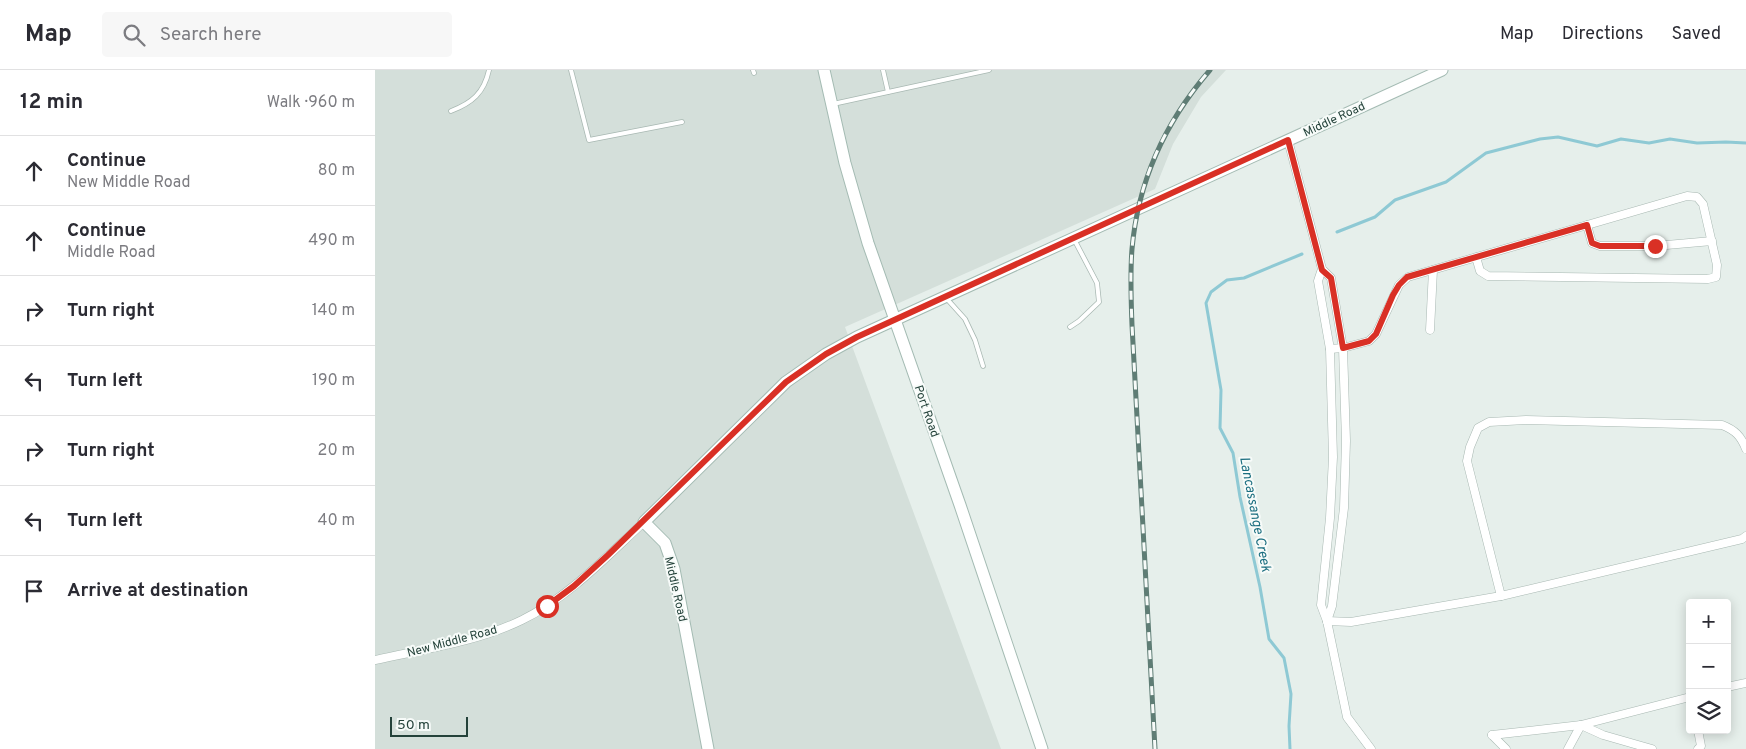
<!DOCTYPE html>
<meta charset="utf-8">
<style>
:root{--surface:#fff;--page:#f7f7f7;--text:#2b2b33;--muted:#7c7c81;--line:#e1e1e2}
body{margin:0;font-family:Overpass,sans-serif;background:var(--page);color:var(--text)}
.controls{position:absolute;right:15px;bottom:15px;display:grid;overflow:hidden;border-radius:5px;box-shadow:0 2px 12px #0003}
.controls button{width:45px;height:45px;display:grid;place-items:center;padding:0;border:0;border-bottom:1px solid var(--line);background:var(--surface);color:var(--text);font:25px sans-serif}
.scale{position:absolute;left:15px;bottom:12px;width:78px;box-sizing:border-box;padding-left:5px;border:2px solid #24423a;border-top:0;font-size:14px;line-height:18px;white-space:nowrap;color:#24423a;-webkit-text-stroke:4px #f7fbf9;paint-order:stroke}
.stop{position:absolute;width:15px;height:15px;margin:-11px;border:4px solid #d93025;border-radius:50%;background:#fff}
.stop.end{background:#d93025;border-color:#fff;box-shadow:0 1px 5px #0008}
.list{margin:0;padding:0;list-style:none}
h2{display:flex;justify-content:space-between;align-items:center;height:65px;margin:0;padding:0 20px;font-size:21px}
h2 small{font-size:16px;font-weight:400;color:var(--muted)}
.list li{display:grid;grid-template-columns:32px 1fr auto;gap:15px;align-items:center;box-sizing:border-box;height:70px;padding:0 20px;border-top:1px solid var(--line)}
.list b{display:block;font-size:19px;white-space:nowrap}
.list p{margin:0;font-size:16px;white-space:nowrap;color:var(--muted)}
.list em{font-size:16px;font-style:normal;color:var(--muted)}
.icon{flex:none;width:28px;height:28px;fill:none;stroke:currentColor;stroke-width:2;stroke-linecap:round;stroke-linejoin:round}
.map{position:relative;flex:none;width:1371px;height:679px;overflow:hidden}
header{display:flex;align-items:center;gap:30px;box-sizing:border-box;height:70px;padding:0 25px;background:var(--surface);border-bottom:1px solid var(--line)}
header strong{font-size:24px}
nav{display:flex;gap:28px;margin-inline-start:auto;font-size:18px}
.search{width:350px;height:45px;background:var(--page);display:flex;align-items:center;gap:12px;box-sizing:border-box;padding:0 18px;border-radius:5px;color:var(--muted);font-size:19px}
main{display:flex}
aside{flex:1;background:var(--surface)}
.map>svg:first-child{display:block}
</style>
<header>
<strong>Map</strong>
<div class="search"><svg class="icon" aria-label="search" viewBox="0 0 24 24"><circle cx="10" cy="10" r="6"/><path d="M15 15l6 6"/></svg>Search here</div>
<nav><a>Map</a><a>Directions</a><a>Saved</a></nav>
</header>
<main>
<aside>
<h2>12 min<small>Walk · 960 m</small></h2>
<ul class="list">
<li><svg class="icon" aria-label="ahead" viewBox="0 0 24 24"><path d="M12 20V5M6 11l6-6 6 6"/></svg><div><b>Continue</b><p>New Middle Road</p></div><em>80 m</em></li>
<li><svg class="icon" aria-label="ahead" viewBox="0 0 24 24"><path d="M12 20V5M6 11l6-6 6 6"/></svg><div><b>Continue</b><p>Middle Road</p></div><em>490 m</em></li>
<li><svg class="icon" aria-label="right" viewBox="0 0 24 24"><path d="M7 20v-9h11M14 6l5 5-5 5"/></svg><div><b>Turn right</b></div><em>140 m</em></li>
<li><svg class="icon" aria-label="left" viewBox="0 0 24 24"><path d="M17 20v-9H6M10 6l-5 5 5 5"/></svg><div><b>Turn left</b></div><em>190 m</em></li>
<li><svg class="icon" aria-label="right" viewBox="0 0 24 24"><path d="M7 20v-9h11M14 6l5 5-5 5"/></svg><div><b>Turn right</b></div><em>20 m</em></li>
<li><svg class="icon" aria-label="left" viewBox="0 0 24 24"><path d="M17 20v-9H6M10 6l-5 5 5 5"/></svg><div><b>Turn left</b></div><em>40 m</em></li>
<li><svg class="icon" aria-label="arrive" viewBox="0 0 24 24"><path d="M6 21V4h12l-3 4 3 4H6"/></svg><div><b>Arrive at destination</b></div></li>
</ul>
</aside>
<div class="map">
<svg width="1371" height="679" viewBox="0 0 1371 679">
<rect width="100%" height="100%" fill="#e6efeb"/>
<polygon fill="#d4dfda" points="0,0 851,0 826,27 798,74 780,119 470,257 626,679 0,679"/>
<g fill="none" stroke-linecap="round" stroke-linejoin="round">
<g stroke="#8ec9d4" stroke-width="3">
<polyline points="962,162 1000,147 1020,130 1071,112 1111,83 1165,69 1183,67 1222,76 1246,69 1274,73 1295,69 1322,73 1351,72 1371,73"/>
<polyline points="915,679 914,656 916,624 909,588 894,569 885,517 865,427 858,383 845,358 846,320 831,233 836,222 852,210 869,208 927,184"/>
</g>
<g stroke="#a8b8b2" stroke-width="5.5">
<g id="lane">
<polyline points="196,0 214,70 307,52"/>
<polyline points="378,0 379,3"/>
<polyline points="508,0 513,22"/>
<polyline points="458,34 614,0"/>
<path d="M76 41C97 33 109 23 114 0"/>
<polyline points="572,229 590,249 600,270 608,296"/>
<polyline points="695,257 704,251 724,232 722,213 700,171"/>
</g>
</g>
<g stroke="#a8b8b2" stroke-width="9">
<g id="street">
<polyline points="913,70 947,199 956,208 968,278 971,371 969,438 957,536 952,551"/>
<polyline points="1212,155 1217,173 1225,176 1280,176 1337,171"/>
<polyline points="947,199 943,211 955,279 958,387 955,448 946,535 952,551 972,647 996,679"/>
<polyline points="1055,260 1058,200"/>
<polyline points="955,279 968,278 994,271 1001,264 1024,215 1033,207 1312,126 1322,127 1328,134 1342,195 1341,207 1333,209 1113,206 1105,201 1101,187"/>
<path d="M1126 526 1092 391 1095 377 1103 358 1114 352 1151 350 1347 355C1360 360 1366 366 1371 379"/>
<polyline points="952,551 976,552 1126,526 1367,469 1371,466"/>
<path d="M0 590C49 579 102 572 147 550 194 527 231 487 269 452"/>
<polyline points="1352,617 1371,613"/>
<polyline points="1323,660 1326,676 1323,679"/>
<polyline points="1117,665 1206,655 1315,627"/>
<polyline points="1117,665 1131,679"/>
<polyline points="1193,679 1206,655 1228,665 1277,679"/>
</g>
</g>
<g stroke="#a4bbb3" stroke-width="13">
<g id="secondary">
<polyline points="449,0 470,93 493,173 585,435 667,679"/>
<polyline points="333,679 299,499 290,473 269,452 411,312 451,284 482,267 1067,0"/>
</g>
</g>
<use href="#lane" stroke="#fff" stroke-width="4"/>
<use href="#street" stroke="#fff" stroke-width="8"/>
<use href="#secondary" stroke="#fff" stroke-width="11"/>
<g stroke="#5f7d75" stroke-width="5">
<path id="rail" d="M780 679 757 255C756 230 755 204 757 179 763 110 790 52 835 0"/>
</g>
<use href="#rail" stroke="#f7fbf9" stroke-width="3" stroke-dasharray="9" stroke-linecap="butt"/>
</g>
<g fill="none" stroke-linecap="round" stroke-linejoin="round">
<polyline stroke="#d93025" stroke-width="6" points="172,536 199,516 233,485 411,312 451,284 482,267 913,70 947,200 956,208 968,278 994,271 1001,264 1018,225 1024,215 1032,207 1212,155 1217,173 1225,176 1280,176"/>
</g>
<g text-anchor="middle" stroke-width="4" stroke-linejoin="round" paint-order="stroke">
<g font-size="12" fill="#24423a" stroke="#f7fbf9">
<text transform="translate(959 49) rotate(-25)" y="4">Middle Road</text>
<text transform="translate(552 341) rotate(71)" y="4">Port Road</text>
<text transform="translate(301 519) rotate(77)" y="4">Middle Road</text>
<text transform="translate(77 571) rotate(-15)" y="4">New Middle Road</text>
</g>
<g font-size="14" font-style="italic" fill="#1c6f80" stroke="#f7fbf9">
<text transform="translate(881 444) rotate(79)" y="5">Lancassange Creek</text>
</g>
</g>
</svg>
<div class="controls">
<button>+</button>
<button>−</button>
<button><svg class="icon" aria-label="layers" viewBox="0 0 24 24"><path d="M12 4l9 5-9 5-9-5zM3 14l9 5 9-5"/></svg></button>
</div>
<div class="scale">50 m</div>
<div class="stop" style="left:172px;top:536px"></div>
<div class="stop end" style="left:1280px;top:176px"></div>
</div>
</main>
